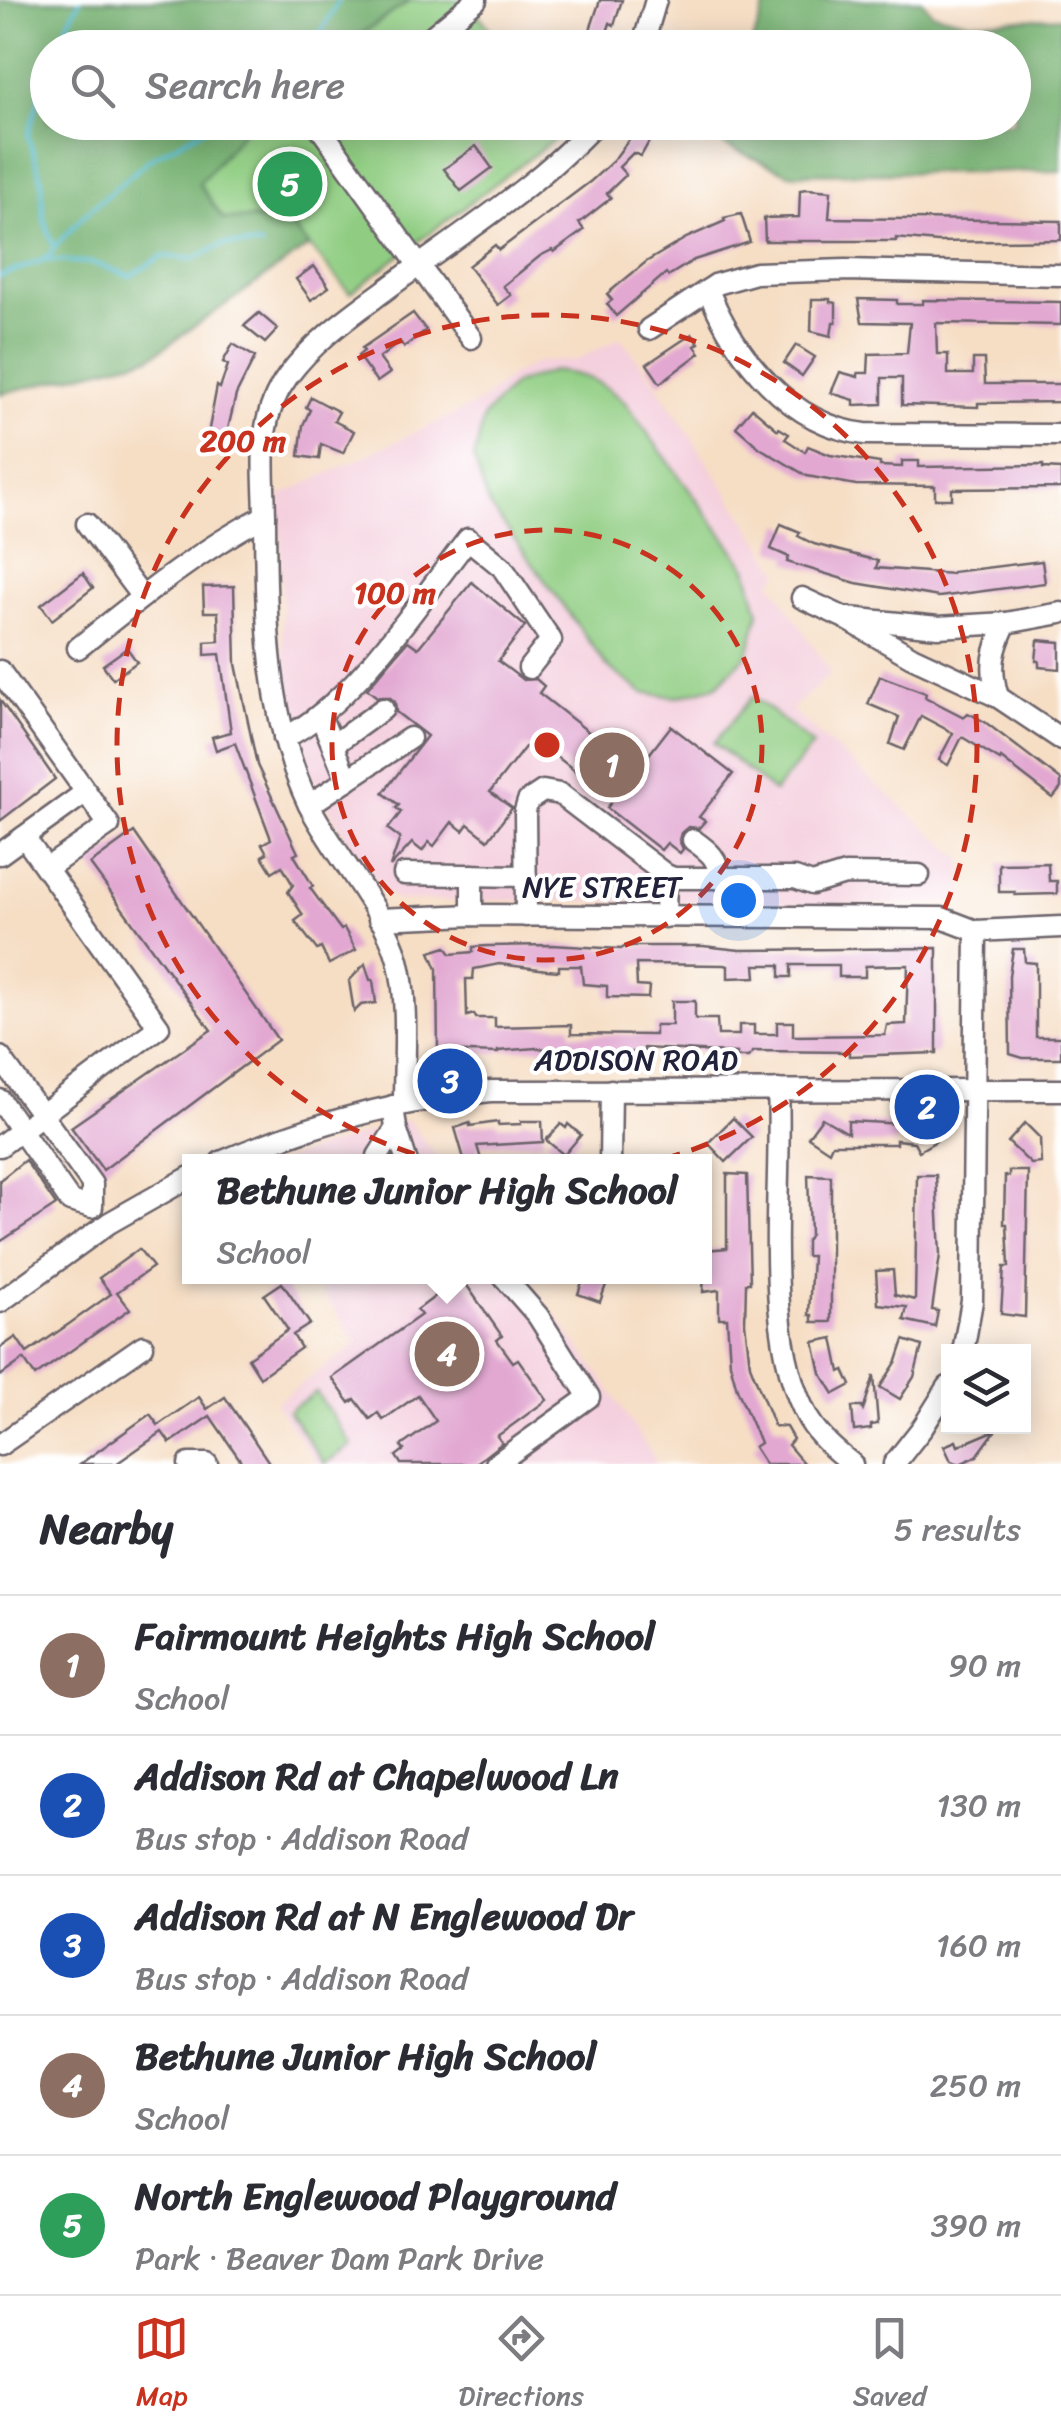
<!DOCTYPE html>
<meta charset="utf-8">
<style>
:root{--surface:#fff;--page:#f2f2f3;--text:#2b2b33;--muted:#7c7c81;--line:#e1e1e2;--accent:#c8321e}
body{margin:0;font-family:Sriracha,sans-serif;background:var(--page);color:var(--text)}
.controls{position:absolute;right:30px;bottom:30px;display:grid;overflow:hidden;border-radius:0px;box-shadow:0 5px 25px #0003}
.controls button{width:90px;height:90px;display:grid;place-items:center;padding:0;border:0;border-bottom:2px solid var(--line);background:var(--surface);color:var(--text);font:50px sans-serif}
.you{position:absolute;left:738px;top:900px;width:35px;height:35px;margin:-25px;border:8px solid #fff;border-radius:50%;background:#1a73e8;box-shadow:0 0 0 15px #1a73e833}
.badge{display:grid;place-items:center;width:65px;height:65px;border-radius:50%;background:var(--accent);color:#fff;font-size:32px;font-weight:700}
.pin{position:absolute;translate:-50% -50%;border:5px solid #fff;box-shadow:0 2px 10px #0006}
.popup{position:absolute;left:182px;top:1154px;width:530px;height:130px;box-sizing:border-box;display:grid;place-content:center;border-radius:0px;background:var(--surface);filter:drop-shadow(0 2px 8px #0005);font-size:32px;white-space:nowrap;color:var(--muted)}
.popup b{font-size:38px;color:var(--text)}
.popup::after{content:'';position:absolute;left:50%;top:100%;margin-left:-20px;border:20px solid transparent;border-top-color:var(--surface)}
.list{margin:0;padding:0;list-style:none}
h2{display:flex;justify-content:space-between;align-items:center;height:130px;margin:0;padding:0 40px;font-size:42px}
h2 small{font-size:32px;font-weight:400;color:var(--muted)}
.list li{display:grid;grid-template-columns:65px 1fr auto;gap:30px;align-items:center;box-sizing:border-box;height:140px;padding:0 40px;border-top:2px solid var(--line)}
.list b{display:block;font-size:38px;white-space:nowrap}
.list p{margin:0;font-size:32px;white-space:nowrap;color:var(--muted)}
.list em{font-size:32px;font-style:normal;color:var(--muted)}
.icon{flex:none;width:55px;height:55px;fill:none;stroke:currentColor;stroke-width:2;stroke-linecap:round;stroke-linejoin:round}
.map{position:relative;flex:none;width:1061px;height:1464px;overflow:hidden}
.search{position:absolute;background:var(--surface);box-shadow:0 5px 25px #0003;left:30px;right:30px;top:30px;height:110px;display:flex;align-items:center;gap:25px;box-sizing:border-box;padding:0 35px;border-radius:55px;color:var(--muted);font-size:38px}
.sheet{height:830px;background:var(--surface)}
nav{display:flex;justify-content:space-around;align-items:center;box-sizing:border-box;height:140px;border-top:2px solid var(--line);background:var(--surface);font-size:28px;color:var(--muted)}
nav a{display:grid;justify-items:center;gap:5px}
nav .on{color:var(--accent)}
.map>svg:first-child{display:block}
</style>
<div class="map">
<svg width="1061" height="1464" viewBox="0 0 1061 1464">
<rect width="100%" height="100%" fill="#fff"/>
<filter id="ink" filterUnits="userSpaceOnUse"><feTurbulence type="fractalNoise" baseFrequency=".01" numOctaves="2"/><feDisplacementMap in="SourceGraphic" scale="20" xChannelSelector="R" yChannelSelector="G"/><feConvolveMatrix kernelMatrix="1 2 1 2 8 2 1 2 1" color-interpolation-filters="sRGB"/></filter>
<filter id="wash" filterUnits="userSpaceOnUse"><feTurbulence type="fractalNoise" baseFrequency=".0048" numOctaves="4" result="noise"/><feDisplacementMap in="SourceGraphic" scale="40" xChannelSelector="R" yChannelSelector="G"/><feGaussianBlur stdDeviation="2.25" result="paint"/><feColorMatrix in="noise" values="0 0 0 0 0 0 0 0 0 0 0 0 0 0 0 0 0 1.4 0 .05"/><feComposite in="paint" operator="in"/></filter>
<g filter="url(#wash)">
<rect width="100%" height="100%" fill="#f6dec5"/>
<g fill="#f4cfdd">
<polygon points="621,338 652,378 780,572 771,582 831,673 791,710 963,860 962,903 837,905 540,900 399,901 385,893 350,846 311,774 291,703 283,653 280,496 480,402 512,375 541,361 574,361"/>
<polygon points="408,1120 440,1161 278,1162"/>
<polygon points="312,1277 527,1277 604,1381 658,1464 317,1464 275,1403 357,1344"/>
</g>
<g fill="#90cd82" stroke="#59785e" stroke-width="2.5">
<polygon points="411,0 467,0 504,47 342,48"/>
<polygon points="563,122 568,129 350,293 286,219 223,219 199,184 250,123"/>
<path d="M553 371C586 374 598 380 624 401L747 568 759 613 748 654 716 686 677 697 643 693 608 667 488 503 474 459 484 416 514 384Z"/>
<polygon points="753,696 813,745 774,792 714,743"/>
<polygon points="316,1392 352,1445 325,1464 288,1411"/>
</g>
<g fill="#74b070" stroke="#4b6956" stroke-width="2.5">
<polygon points="0,0 411,0 342,47 48,48 48,122 250,123 199,184 223,219 286,219 309,246 151,357 0,394"/>
<polygon points="767,0 922,0 932,13 970,22 1061,17 1061,171 789,174 724,145 730,123 1014,122 1014,48 751,47"/>
</g>
<g fill="none" stroke-linecap="round" stroke-linejoin="round">
<g stroke="#55bcd3" stroke-width="4">
<polyline points="55,48 80,0"/>
<polyline points="303,48 321,33 339,0"/>
<polyline points="56,246 84,215 151,158 217,122"/>
<polyline points="48,260 93,263 130,276 163,256 193,259 224,244 262,246"/>
<polyline points="0,276 46,259 54,248 43,216 42,181 28,136 48,65"/>
</g>
</g>
<g id="blocks">
<g fill="#e2a8d2" fill-rule="evenodd">
<polygon points="600,0 622,0 614,25 610,23 602,48 584,48"/>
<polygon points="635,122 660,122 641,156 633,153 619,167 626,175 607,193 611,198 579,223 584,230 554,252 552,250 540,256 503,286 511,295 498,305 468,266 495,245 499,250 591,181 613,161 630,138 626,135"/>
<polygon points="476,146 492,168 461,191 444,169"/>
<polygon points="807,189 831,191 829,218 1061,221 1061,240 938,242 896,238 896,241 765,241 764,218 799,217 800,190"/>
<polygon points="741,214 750,242 694,260 668,276 666,273 616,316 607,304 612,300 607,294 646,262 686,238 725,221 724,218"/>
<polygon points="314,266 329,287 311,300 296,279"/>
<polygon points="812,299 830,299 830,302 836,303 836,322 833,322 831,336 811,331"/>
<polygon points="858,299 897,300 897,304 923,304 923,300 1061,302 1061,325 936,323 937,354 948,354 948,374 973,374 973,359 984,359 985,384 1061,384 1061,402 978,403 978,407 902,405 902,378 882,378 882,404 854,405 854,400 831,393 840,372 858,377 858,373 868,373 869,354 907,353 910,323 862,322"/>
<polygon points="259,313 278,329 265,343 244,326"/>
<polygon points="413,313 426,330 404,347 400,342 379,358 390,373 377,382 358,356 364,351 362,348"/>
<polygon points="692,334 699,343 695,346 700,353 660,383 647,364"/>
<polygon points="233,344 255,357 236,395 226,437 208,434 217,386 220,388 228,365 223,362"/>
<polygon points="796,345 815,357 802,376 784,363"/>
<polygon points="311,397 339,412 334,421 354,431 343,453 321,444 319,459 299,456 303,425 310,410 306,407"/>
<polygon points="752,408 778,430 779,428 789,434 785,439 805,452 808,446 830,455 880,463 880,466 902,467 902,461 919,461 919,467 1043,465 1043,468 1061,469 1061,488 952,489 952,499 935,499 935,486 856,485 807,476 760,448 736,427"/>
<polygon points="781,524 800,532 798,536 814,544 878,561 876,568 952,574 952,572 1042,561 1045,583 939,597 856,583 787,562 789,557 771,549"/>
<polygon points="83,573 93,588 52,620 41,605"/>
<polygon points="472,582 525,626 498,661 523,680 536,679 544,686 539,693 637,770 671,726 733,774 699,817 705,821 699,828 688,827 681,833 679,840 683,849 680,853 667,843 661,850 607,808 613,800 543,746 525,747 490,792 512,808 488,840 468,824 463,831 452,822 434,846 429,842 422,851 412,843 390,867 400,838 388,829 401,812 396,808 399,805 383,793 427,736 396,712 395,702 389,697 377,697 367,689 408,641 418,648"/>
<polygon points="234,586 236,664 257,765 298,853 294,855 313,886 310,888 341,930 344,928 356,950 329,964 321,948 317,950 295,921 303,915 288,892 293,885 282,866 272,872 262,856 267,853 262,844 271,839 235,743 216,750 212,737 231,732 220,654 205,655 205,642 219,641 218,612 204,612 203,587"/>
<polygon points="1038,640 1060,642 1060,669 1039,667 1039,661 1036,661"/>
<polygon points="127,648 137,662 113,679 103,665"/>
<polygon points="880,676 926,693 925,697 964,717 968,713 985,722 1061,780 1061,788 1053,798 1001,758 1000,760 962,737 948,765 939,760 953,733 921,716 904,750 890,744 899,717 868,704"/>
<polygon points="0,700 55,779 0,821"/>
<polygon points="134,832 278,1040 103,1170 71,1127 211,1030 90,864"/>
<polygon points="1048,863 1049,881 1057,881 1057,894 1015,895 1015,892 999,892 999,864"/>
<path d="M552 945 621 949 626 946H703L740 950 937 948V1053L849 1056V1052L754 1051 748 1057H737V1053L644 1048V1052L594 1053 536 1048 498 1051V1053L438 1051 437 969 430 952 446 947 451 954 473 952V947L487 946ZM499 964 547 970 559 971V966H581L583 984 607 986V997L648 998 649 987 637 986 636 964 725 965 728 966V978L756 977 755 965H780V977H791V965H839V977H865V966L908 965 906 1024 887 1025 885 1035 793 1036V1022H777V1034H754V1025H739V1035H718L717 1019H695V1001H672V1025H655V1035L571 1034V1025L495 1027V1018H476L474 1014 467 1016 466 979H473L474 969Z"/>
<polygon points="1013,949 1024,949 1025,962 1036,963 1036,1037 1061,1037 1061,1058 1023,1058 1010,1054 1009,976"/>
<polygon points="365,964 370,980 373,980 376,1003 361,1005 354,1012 349,981"/>
<polygon points="733,1118 752,1137 726,1162 708,1143"/>
<polygon points="822,1118 848,1133 848,1121 904,1124 904,1131 925,1119 936,1141 919,1151 914,1142 896,1140 896,1144 832,1144 829,1151 808,1137"/>
<polygon points="521,1121 542,1121 543,1142 477,1146 481,1159 465,1162 455,1128 470,1123 470,1126 498,1122 498,1125 521,1124"/>
<polygon points="1025,1123 1040,1138 1041,1163 1031,1164 1008,1142"/>
<polygon points="561,1124 566,1128 568,1124 581,1135 564,1155 546,1140"/>
<polygon points="25,1160 56,1205 0,1242 0,1180"/>
<polygon points="1009,1171 1028,1171 1025,1317 1001,1314 1004,1267 1009,1267 1007,1224 1004,1224 1005,1176 1009,1176"/>
<polygon points="727,1174 747,1175 750,1283 746,1283 745,1323 750,1365 774,1426 786,1427 793,1439 788,1445 804,1464 765,1464 754,1447 760,1443 737,1389 730,1363 727,1318 719,1318 719,1290 703,1292 705,1250 727,1248"/>
<polygon points="808,1175 831,1176 831,1322 812,1322 812,1315 809,1315 812,1256 806,1256 806,1241 810,1234"/>
<polygon points="917,1175 936,1175 940,1255 932,1310 938,1311 935,1327 904,1320 907,1307 878,1304 876,1271 893,1270 895,1295 915,1300"/>
<polygon points="139,1249 153,1267 117,1292 130,1309 35,1376 24,1359 0,1376 0,1348 16,1337 27,1353 69,1324 111,1294 99,1278"/>
<polygon points="584,1276 609,1276 600,1302 578,1294"/>
<polygon points="461,1277 502,1336 497,1340 513,1362 518,1359 547,1400 503,1432 497,1436 502,1443 475,1464 401,1464 396,1456 404,1450 401,1446 436,1421 418,1395 383,1420 378,1413 370,1419 355,1399 350,1403 332,1378 421,1315 417,1310"/>
<polygon points="282,1283 310,1324 293,1335 301,1348 260,1377 248,1358 288,1330 264,1295"/>
<polygon points="833,1338 840,1372 844,1370 851,1385 834,1394 821,1373 814,1342"/>
<polygon points="904,1340 922,1346 914,1377 900,1399 880,1387 897,1361"/>
<polygon points="874,1376 878,1424 871,1425 871,1429 854,1431 852,1407 862,1407 863,1410"/>
<polygon points="199,1397 207,1409 225,1397 270,1464 243,1464 210,1416 170,1443 162,1432 116,1464 80,1464 150,1414 158,1425"/>
<polygon points="996,1430 977,1456 960,1464 951,1461 944,1446 956,1441 958,1446"/>
</g>
</g>
</g>
<g filter="url(#ink)">
<use href="#blocks" fill-opacity="0" stroke="#6c646b" stroke-width="2.5"/>
<g fill="none" stroke-linecap="round" stroke-linejoin="round">
<g stroke="#6c646b" stroke-width="25">
<g id="minor">
<polyline points="418,48 476,0"/>
<polyline points="642,48 656,0"/>
<polyline points="322,122 318,125 471,338"/>
<path d="M708 290C736 357 789 425 865 434L1061 435"/>
<polyline points="649,329 717,284 756,273 845,270 1061,275"/>
<polyline points="87,524 142,597"/>
<polyline points="802,598 845,618 912,657 998,697 1061,739"/>
<polyline points="849,618 938,627 1006,623 1061,613"/>
<path d="M78 648C138 600 197 551 265 516"/>
<polyline points="0,671 86,792"/>
<path d="M998 697C989 667 993 650 1006 623"/>
<polyline points="320,715 347,780"/>
<path d="M284 738C354 704 420 600 468 539L502 567 551 640 529 668"/>
<polyline points="333,745 383,709"/>
<polyline points="309,805 410,738"/>
<path d="M693 840C710 852 718 858 720 879"/>
<polyline points="0,854 86,792 109,825 47,868"/>
<polyline points="404,874 526,876"/>
<polyline points="472,915 472,875"/>
<polyline points="526,916 525,811 528,801 543,791 560,794 666,875 674,878 795,878 812,884 845,874 919,875"/>
<polyline points="665,917 666,875"/>
<polyline points="379,919 472,915 942,918 976,931 1061,927"/>
<polyline points="0,1057 92,1184 92,1207 70,1201 0,1100"/>
<path d="M778 1090C783 1188 760 1334 809 1420 820 1438 836 1451 852 1464"/>
<path d="M404 1103C404 1059 409 1001 398 960 385 910 332 852 308 803 266 714 266 617 265 521 265 468 254 422 288 376 314 341 349 317 384 291 455 238 536 188 597 122"/>
<polyline points="396,1128 407,1162"/>
<polyline points="0,1146 159,1027 24,837"/>
<path d="M221 1162C307 1125 398 1100 491 1091L1061 1090"/>
<polyline points="379,1162 378,1156 396,1128 393,1106"/>
<polyline points="610,1162 611,1090"/>
<polyline points="0,1302 109,1223 190,1177"/>
<polyline points="963,1352 972,1301 976,931"/>
<polyline points="0,1445 143,1346"/>
<polyline points="189,1464 207,1464"/>
<polyline points="496,1464 589,1397 538,1316 503,1276"/>
<polyline points="894,1464 923,1427 948,1387"/>
</g>
</g>
<use href="#minor" stroke="#fff" stroke-width="20"/>
</g>
</g>
<g fill="none" stroke="#c8321e" stroke-width="5" stroke-dasharray="18 12">
<circle cx="547" cy="745" r="215"/>
<circle cx="547" cy="745" r="430"/>
</g>
<g text-anchor="middle" stroke-width="8" stroke-linejoin="round" paint-order="stroke">
<g font-size="30" fill="#22223b" stroke="#fff">
<text x="602" y="897">NYE STREET</text>
<text x="636" y="1070">ADDISON ROAD</text>
</g>
</g>
<circle cx="547" cy="745" r="15" fill="#c8321e" stroke="#fff" stroke-width="5"/>
<g font-size="30" text-anchor="middle" font-weight="bold" fill="#c8321e" stroke="#fff" stroke-width="8" stroke-linejoin="round" paint-order="stroke">
<text x="243" y="451">200 m</text>
<text x="395" y="603">100 m</text>
</g>
</svg>
<div class="controls">
<button><svg class="icon" aria-label="layers" viewBox="0 0 24 24"><path d="M12 4l9 5-9 5-9-5zM3 14l9 5 9-5"/></svg></button>
</div>
<div class="you"></div>
<div class="pin badge" style="left:612px;top:765px;background:#8d6e63">1</div>
<div class="pin badge" style="left:927px;top:1107px;background:#1a4fb4">2</div>
<div class="pin badge" style="left:450px;top:1081px;background:#1a4fb4">3</div>
<div class="pin badge" style="left:447px;top:1354px;background:#8d6e63">4</div>
<div class="popup"><b>Bethune Junior High School</b>School</div>
<div class="pin badge" style="left:290px;top:184px;background:#2e9e5b">5</div>
<div class="search"><svg class="icon" aria-label="search" viewBox="0 0 24 24"><circle cx="10" cy="10" r="6"/><path d="M15 15l6 6"/></svg>Search here</div>
</div>
<section class="sheet">
<h2>Nearby<small>5 results</small></h2>
<ul class="list">
<li><span class="badge" style="background:#8d6e63">1</span><div><b>Fairmount Heights High School</b><p>School</p></div><em>90 m</em></li>
<li><span class="badge" style="background:#1a4fb4">2</span><div><b>Addison Rd at Chapelwood Ln</b><p>Bus stop · Addison Road</p></div><em>130 m</em></li>
<li><span class="badge" style="background:#1a4fb4">3</span><div><b>Addison Rd at N Englewood Dr</b><p>Bus stop · Addison Road</p></div><em>160 m</em></li>
<li><span class="badge" style="background:#8d6e63">4</span><div><b>Bethune Junior High School</b><p>School</p></div><em>250 m</em></li>
<li><span class="badge" style="background:#2e9e5b">5</span><div><b>North Englewood Playground</b><p>Park · Beaver Dam Park Drive</p></div><em>390 m</em></li>
</ul>
</section>
<nav>
<a class="on"><svg class="icon" aria-label="map" viewBox="0 0 24 24"><path d="M3 6l6-2 6 2 6-2v14l-6 2-6-2-6 2zM9 4v14M15 6v14"/></svg>Map</a>
<a><svg class="icon" aria-label="directions" viewBox="0 0 24 24"><path d="M12 3l9 9-9 9-9-9zM9 14v-3h6M13 9l2 2-2 2"/></svg>Directions</a>
<a><svg class="icon" aria-label="saved" viewBox="0 0 24 24"><path d="M7 4h10v16l-5-4-5 4z"/></svg>Saved</a>
</nav>
